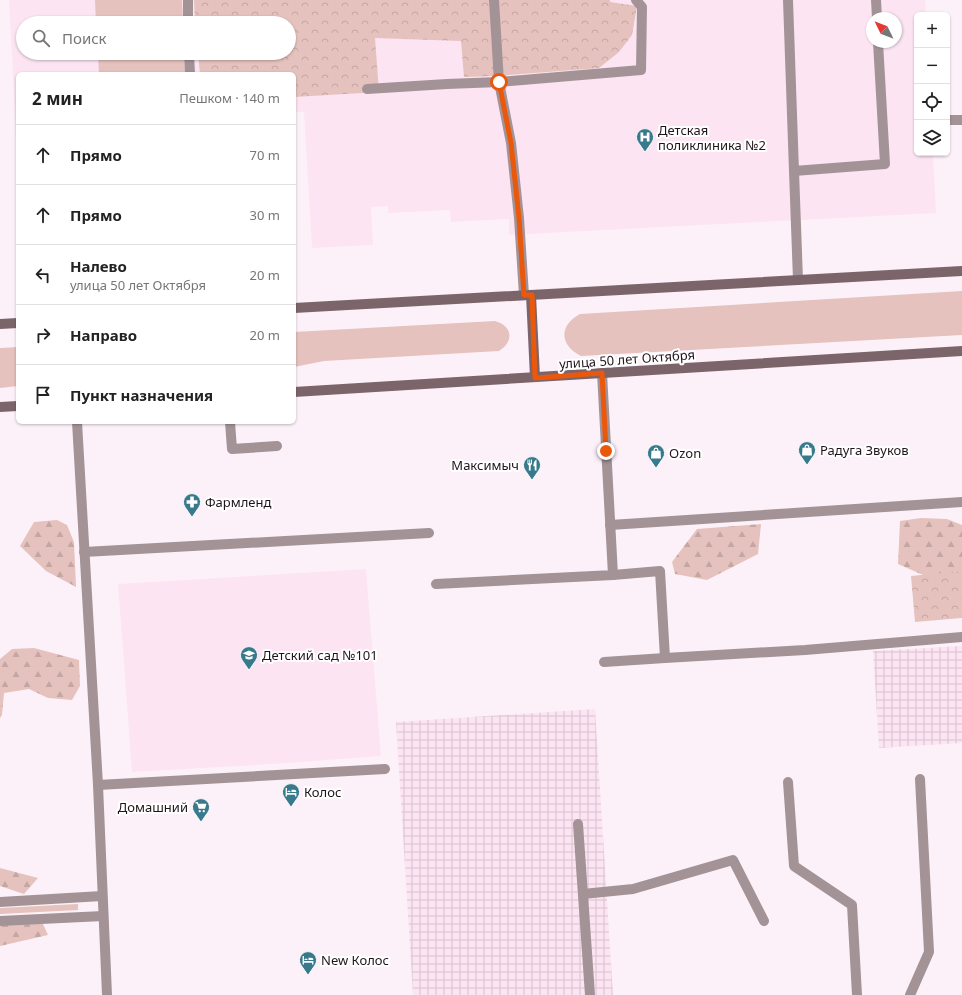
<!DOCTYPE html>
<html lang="ru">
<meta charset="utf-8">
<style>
:root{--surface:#fff;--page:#f2f2f2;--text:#222;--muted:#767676;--line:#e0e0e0}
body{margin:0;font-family:"Noto Sans",sans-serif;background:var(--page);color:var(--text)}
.controls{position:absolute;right:12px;top:12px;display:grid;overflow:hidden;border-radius:6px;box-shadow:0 1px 3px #0004}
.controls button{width:36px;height:36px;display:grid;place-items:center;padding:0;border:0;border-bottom:1px solid var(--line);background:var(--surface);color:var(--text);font:20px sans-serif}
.compass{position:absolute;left:866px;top:12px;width:36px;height:36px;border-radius:50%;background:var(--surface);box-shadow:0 1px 3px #0004;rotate:313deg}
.stop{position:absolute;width:12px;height:12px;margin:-9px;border:3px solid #ea580c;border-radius:50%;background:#fff}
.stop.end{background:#ea580c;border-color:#fff;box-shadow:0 1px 4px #0008}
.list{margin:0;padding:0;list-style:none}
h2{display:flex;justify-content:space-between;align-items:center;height:52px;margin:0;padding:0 16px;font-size:17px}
h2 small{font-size:13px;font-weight:400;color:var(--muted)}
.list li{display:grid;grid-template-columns:26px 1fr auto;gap:12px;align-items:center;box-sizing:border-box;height:60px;padding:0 16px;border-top:1px solid var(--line)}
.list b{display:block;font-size:15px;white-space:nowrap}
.list p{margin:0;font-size:13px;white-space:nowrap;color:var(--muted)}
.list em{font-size:13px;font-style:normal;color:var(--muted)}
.icon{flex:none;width:22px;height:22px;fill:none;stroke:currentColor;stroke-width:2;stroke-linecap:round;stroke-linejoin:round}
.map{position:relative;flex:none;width:962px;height:995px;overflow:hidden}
.search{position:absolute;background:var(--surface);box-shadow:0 1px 3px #0004;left:16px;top:16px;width:280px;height:44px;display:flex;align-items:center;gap:10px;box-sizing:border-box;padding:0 14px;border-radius:22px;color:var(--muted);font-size:15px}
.panel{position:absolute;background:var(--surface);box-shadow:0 1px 3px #0004;left:16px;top:72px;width:280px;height:352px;border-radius:6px}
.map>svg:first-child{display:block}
</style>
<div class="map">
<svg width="962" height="995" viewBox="0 0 962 995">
<defs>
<pattern id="industrial-grid" width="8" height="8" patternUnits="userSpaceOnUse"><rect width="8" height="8" fill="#fce4f3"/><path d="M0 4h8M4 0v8" fill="none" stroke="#d8c3d0"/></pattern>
<pattern id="forest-firs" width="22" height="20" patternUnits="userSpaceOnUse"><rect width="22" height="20" fill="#e5c2bd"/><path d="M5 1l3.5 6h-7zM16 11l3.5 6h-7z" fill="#c4a6a2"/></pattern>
<pattern id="park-crowns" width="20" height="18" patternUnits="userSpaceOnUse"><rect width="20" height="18" fill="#e5c2bd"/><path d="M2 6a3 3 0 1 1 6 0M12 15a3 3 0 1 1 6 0" fill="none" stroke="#c4a6a2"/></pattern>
</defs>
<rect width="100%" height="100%" fill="#fdf1f9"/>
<g fill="#fce4f3" fill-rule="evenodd">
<path d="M9 0H925L926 15H917V153H933L936 213 509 235V219L451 222 450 210 388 213V206L371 207 373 245 312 248 304 112H294V74H18V173ZM872 18H896V42H872ZM23 23H289V53H23Z"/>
<polygon points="366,569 381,756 289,763 132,772 118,584"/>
</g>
<g fill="url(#industrial-grid)">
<polygon points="962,646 962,743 879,748 873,651"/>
<polygon points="595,709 613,995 413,995 396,722"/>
</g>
<g fill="#e5c2bd">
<polygon points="95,0 182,0 183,23 96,23"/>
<polygon points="98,53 184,53 185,74 99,74"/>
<path d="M962 291V335L581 356C559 345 559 325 580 314Z"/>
<path d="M495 321C513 326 514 342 499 351L324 361 294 367V332Z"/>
<polygon points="18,347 18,386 0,388 0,348"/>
<polygon points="78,904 78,910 0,914 0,908"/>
</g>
<g fill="url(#forest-firs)">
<polygon points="921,518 947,519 962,525 962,576 932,579 898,564 900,521"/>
<polygon points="57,520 67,525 74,542 76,587 46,571 20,546 34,522"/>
<polygon points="761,524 758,554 707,580 675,574 672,562 697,529"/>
<polygon points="34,648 79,660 80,686 72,700 48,698 29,689 4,693 2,715 0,718 0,659 12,649"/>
<polygon points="0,868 38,878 24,894 0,886"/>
<polygon points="42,922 48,935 0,946 0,925"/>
</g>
<g fill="url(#park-crowns)">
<polygon points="194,0 610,0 610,2 637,6 632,35 619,52 599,68 496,76 464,77 461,41 375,38 379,92 294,97 294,74 200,74 198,53 289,53 289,23 195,23"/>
<polygon points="962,571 962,618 915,622 911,576"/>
</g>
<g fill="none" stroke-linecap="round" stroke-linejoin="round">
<g stroke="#a39397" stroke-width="10">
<polyline points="188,0 188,23"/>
<polyline points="494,0 499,82 511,143 519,218 524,295"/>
<polyline points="788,0 794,171 885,164 878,42"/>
<polyline points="876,0 877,18"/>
<polyline points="189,53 190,74"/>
<polyline points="367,89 447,84 499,82 641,70 642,7 636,0"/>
<polyline points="947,120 962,120"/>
<polyline points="794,171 798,280"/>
<polyline points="77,422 98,785 107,995"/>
<polyline points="230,422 232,449 277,446"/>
<polyline points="610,525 962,502"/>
<polyline points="84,552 429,533"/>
<polyline points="613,575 660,571 665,658 805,650 962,637"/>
<polyline points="436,584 613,575 602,373"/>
<polyline points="604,662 665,658"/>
<polyline points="788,782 794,866 852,905 857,995"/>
<polyline points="98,785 385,769"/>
<polyline points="578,824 590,995"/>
<polyline points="583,894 633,889 733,860 764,921"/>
<polyline points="0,902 102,896"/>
<polyline points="0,921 103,916"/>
<polyline points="910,995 929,952 920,779"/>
</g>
<g stroke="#7c656a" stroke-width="10">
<polyline points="531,295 535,377"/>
<polyline points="294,308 962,271"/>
<polyline points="0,324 18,323"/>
<polyline points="294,392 962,351"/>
<polyline points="0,407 18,406"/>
</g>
</g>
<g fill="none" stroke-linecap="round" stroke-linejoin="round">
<polyline stroke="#ea580c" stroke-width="5" points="499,82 511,143 519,218 524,295 532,295 535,378 602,373 606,451"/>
</g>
<defs>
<g id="hospital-pin" transform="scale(0.9)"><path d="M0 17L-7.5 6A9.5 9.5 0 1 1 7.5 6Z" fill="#38798b" stroke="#fff"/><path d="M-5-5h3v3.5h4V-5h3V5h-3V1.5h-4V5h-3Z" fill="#fff"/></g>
<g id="shop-pin" transform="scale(0.9)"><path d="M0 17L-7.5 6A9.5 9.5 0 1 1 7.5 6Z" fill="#38798b" stroke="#fff"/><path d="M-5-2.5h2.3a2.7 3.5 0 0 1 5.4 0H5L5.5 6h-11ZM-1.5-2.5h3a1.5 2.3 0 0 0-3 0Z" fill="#fff"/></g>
<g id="restaurant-pin" transform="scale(0.9)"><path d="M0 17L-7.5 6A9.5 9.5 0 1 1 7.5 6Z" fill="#38798b" stroke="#fff"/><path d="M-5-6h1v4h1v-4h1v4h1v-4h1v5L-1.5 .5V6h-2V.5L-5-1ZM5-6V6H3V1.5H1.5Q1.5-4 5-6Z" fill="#fff"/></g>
<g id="pharmacy-pin" transform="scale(0.9)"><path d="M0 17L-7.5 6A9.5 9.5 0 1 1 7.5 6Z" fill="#38798b" stroke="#fff"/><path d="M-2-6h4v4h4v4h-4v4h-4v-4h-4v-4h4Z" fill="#fff"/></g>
<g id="school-pin" transform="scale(0.9)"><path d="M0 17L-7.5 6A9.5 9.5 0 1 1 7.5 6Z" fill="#38798b" stroke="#fff"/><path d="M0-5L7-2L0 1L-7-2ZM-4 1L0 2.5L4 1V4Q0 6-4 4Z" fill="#fff"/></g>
<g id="hotel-pin" transform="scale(0.9)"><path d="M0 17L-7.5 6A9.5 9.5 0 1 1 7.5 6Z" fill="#38798b" stroke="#fff"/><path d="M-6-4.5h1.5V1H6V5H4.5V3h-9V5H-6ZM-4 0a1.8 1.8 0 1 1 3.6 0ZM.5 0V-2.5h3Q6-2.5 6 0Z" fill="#fff"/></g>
<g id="supermarket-pin" transform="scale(0.9)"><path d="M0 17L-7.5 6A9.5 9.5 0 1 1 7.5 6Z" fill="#38798b" stroke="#fff"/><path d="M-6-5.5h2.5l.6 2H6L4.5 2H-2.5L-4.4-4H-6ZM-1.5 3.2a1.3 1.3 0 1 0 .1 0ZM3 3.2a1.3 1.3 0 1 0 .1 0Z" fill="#fff"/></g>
</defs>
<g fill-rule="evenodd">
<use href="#hospital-pin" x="645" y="137"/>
<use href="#shop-pin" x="807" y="450"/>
<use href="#shop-pin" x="656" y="453"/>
<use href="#restaurant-pin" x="532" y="465"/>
<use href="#pharmacy-pin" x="192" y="502"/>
<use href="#school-pin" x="249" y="655"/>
<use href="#hotel-pin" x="291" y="792"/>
<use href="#supermarket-pin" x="201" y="807"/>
<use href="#hotel-pin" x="308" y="960"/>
</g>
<g text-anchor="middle" stroke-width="4" stroke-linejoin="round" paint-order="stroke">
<g font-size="13" fill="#1f141b" stroke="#fff" text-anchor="start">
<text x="658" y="135">Детская<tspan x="658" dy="15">поликлиника №2</tspan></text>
<text x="820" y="455">Радуга Звуков</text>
<text x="669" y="458">Ozon</text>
<text x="519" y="470" text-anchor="end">Максимыч</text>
<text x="205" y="507">Фармленд</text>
<text x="262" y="660">Детский сад №101</text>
<text x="304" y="797">Колос</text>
<text x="188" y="812" text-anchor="end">Домашний</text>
<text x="321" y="965">New Колос</text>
</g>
<g font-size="13" fill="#1f141b" stroke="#fff">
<text transform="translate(627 359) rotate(-4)" y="5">улица 50 лет Октября</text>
</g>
</g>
</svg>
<div class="controls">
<button>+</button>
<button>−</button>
<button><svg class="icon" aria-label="locate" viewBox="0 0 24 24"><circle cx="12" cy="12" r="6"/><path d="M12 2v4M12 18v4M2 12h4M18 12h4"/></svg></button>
<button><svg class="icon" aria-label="layers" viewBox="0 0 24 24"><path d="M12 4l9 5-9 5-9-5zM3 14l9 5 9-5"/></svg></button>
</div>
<svg class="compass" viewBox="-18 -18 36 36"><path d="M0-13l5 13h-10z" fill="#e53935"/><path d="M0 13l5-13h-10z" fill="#767676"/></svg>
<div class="stop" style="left:499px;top:82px"></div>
<div class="stop end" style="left:606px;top:451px"></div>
<div class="search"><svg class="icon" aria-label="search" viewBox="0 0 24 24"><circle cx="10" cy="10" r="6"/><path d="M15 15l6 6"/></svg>Поиск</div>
<section class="panel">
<h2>2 мин<small>Пешком · 140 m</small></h2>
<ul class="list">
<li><svg class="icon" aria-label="ahead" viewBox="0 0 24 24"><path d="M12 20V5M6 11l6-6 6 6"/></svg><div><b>Прямо</b></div><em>70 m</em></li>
<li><svg class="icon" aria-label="ahead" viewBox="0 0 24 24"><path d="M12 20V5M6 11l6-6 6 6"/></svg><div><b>Прямо</b></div><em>30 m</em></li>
<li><svg class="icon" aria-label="left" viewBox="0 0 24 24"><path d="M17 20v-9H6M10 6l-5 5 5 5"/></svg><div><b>Налево</b><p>улица 50 лет Октября</p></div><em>20 m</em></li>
<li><svg class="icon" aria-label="right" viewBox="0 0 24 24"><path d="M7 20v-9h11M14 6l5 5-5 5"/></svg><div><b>Направо</b></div><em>20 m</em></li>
<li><svg class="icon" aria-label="arrive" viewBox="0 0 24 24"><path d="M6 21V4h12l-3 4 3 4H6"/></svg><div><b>Пункт назначения</b></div></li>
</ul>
</section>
</div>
